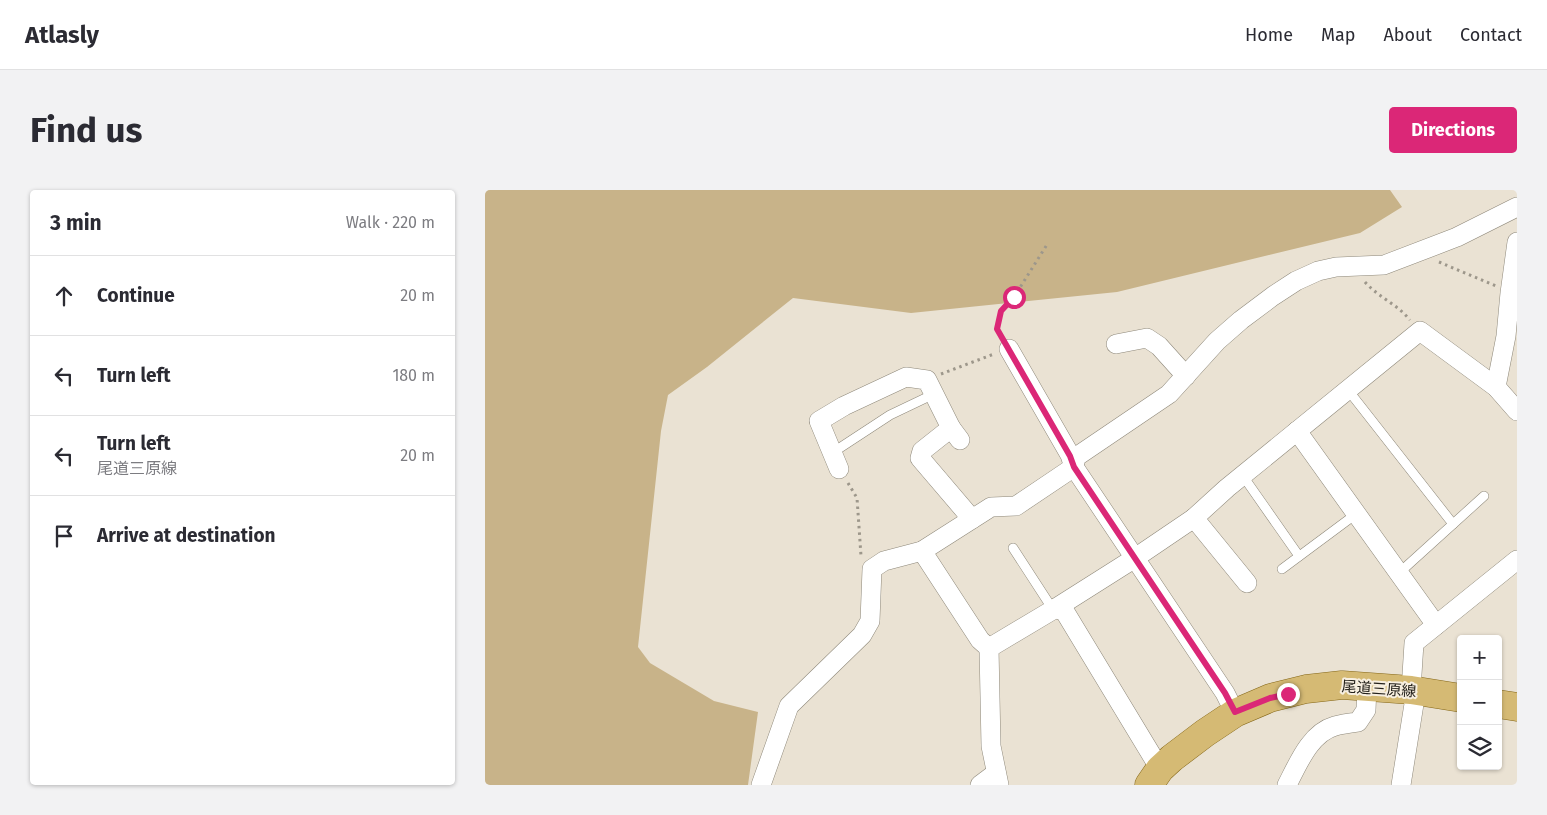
<!DOCTYPE html>
<meta charset="utf-8">
<style>
:root{--surface:#fff;--page:#f2f2f3;--text:#2b2b33;--muted:#7c7c81;--line:#e1e1e2;--accent:#db2777}
body{margin:0;font-family:"Fira Sans","Noto Sans JP",sans-serif;background:var(--page);color:var(--text)}
.controls{position:absolute;right:15px;bottom:15px;display:grid;overflow:hidden;border-radius:5px;box-shadow:0 1px 4px #0004}
.controls button{width:45px;height:45px;display:grid;place-items:center;padding:0;border:0;border-bottom:1px solid var(--line);background:var(--surface);color:var(--text);font:25px sans-serif}
.stop{position:absolute;width:15px;height:15px;margin:-11px;border:4px solid #db2777;border-radius:50%;background:#fff}
.stop.end{background:#db2777;border-color:#fff;box-shadow:0 1px 5px #0008}
.list{margin:0;padding:0;list-style:none}
h2{display:flex;justify-content:space-between;align-items:center;height:65px;margin:0;padding:0 20px;font-size:21px}
h2 small{font-size:16px;font-weight:400;color:var(--muted)}
.list li{display:grid;grid-template-columns:32px 1fr auto;gap:15px;align-items:center;box-sizing:border-box;height:80px;padding:0 20px;border-top:1px solid var(--line)}
.list b{display:block;font-size:19px;white-space:nowrap}
.list p{margin:0;font-size:16px;white-space:nowrap;color:var(--muted)}
.list em{font-size:16px;font-style:normal;color:var(--muted)}
.icon{flex:none;width:28px;height:28px;fill:none;stroke:currentColor;stroke-width:2;stroke-linecap:round;stroke-linejoin:round}
.map{position:relative;flex:none;width:1032px;height:595px;overflow:hidden;border-radius:5px}
header{display:flex;align-items:center;gap:30px;box-sizing:border-box;height:70px;padding:0 25px;background:var(--surface);border-bottom:1px solid var(--line)}
header strong{font-size:24px}
nav{display:flex;gap:28px;margin-inline-start:auto;font-size:18px}
.intro{display:flex;align-items:center;justify-content:space-between;box-sizing:border-box;height:120px;padding:0 30px}
h1{margin:0;font-size:35px}
.button{padding:12px 22px;border-radius:5px;background:var(--accent);color:#fff;font-size:18px;font-weight:700}
main{display:flex;gap:30px;padding:0 30px}
aside{flex:1;background:var(--surface);border-radius:5px;box-shadow:0 1px 4px #0004}
.map>svg:first-child{display:block}
</style>
<header>
<strong>Atlasly</strong>
<nav><a>Home</a><a>Map</a><a>About</a><a>Contact</a></nav>
</header>
<div class="intro"><h1>Find us</h1><a class="button">Directions</a></div>
<main>
<aside>
<h2>3 min<small>Walk · 220 m</small></h2>
<ul class="list">
<li><svg class="icon" aria-label="ahead" viewBox="0 0 24 24"><path d="M12 20V5M6 11l6-6 6 6"/></svg><div><b>Continue</b></div><em>20 m</em></li>
<li><svg class="icon" aria-label="left" viewBox="0 0 24 24"><path d="M17 20v-9H6M10 6l-5 5 5 5"/></svg><div><b>Turn left</b></div><em>180 m</em></li>
<li><svg class="icon" aria-label="left" viewBox="0 0 24 24"><path d="M17 20v-9H6M10 6l-5 5 5 5"/></svg><div><b>Turn left</b><p>尾道三原線</p></div><em>20 m</em></li>
<li><svg class="icon" aria-label="arrive" viewBox="0 0 24 24"><path d="M6 21V4h12l-3 4 3 4H6"/></svg><div><b>Arrive at destination</b></div></li>
</ul>
</aside>
<div class="map">
<svg width="1032" height="595" viewBox="0 0 1032 595">
<rect width="100%" height="100%" fill="#eae2d3"/>
<polygon fill="#c8b389" points="0,0 905,0 917,17 875,43 632,102 426,123 308,108 222,177 183,205 176,241 153,457 165,473 229,511 273,522 263,595 0,595"/>
<g fill="none" stroke-linecap="round" stroke-linejoin="round">
<g stroke="#8e887a" stroke-width="10">
<g id="lane">
<polyline points="863,200 968,334"/>
<polyline points="347,263 405,225 449,204"/>
<polyline points="758,286 814,366"/>
<polyline points="528,358 565,415 571,418"/>
<polyline points="797,379 871,324"/>
<polyline points="914,383 999,306"/>
</g>
</g>
<g stroke="#8e887a" stroke-width="20">
<g id="street">
<polyline points="631,154 662,148 674,156 701,186"/>
<polyline points="524,159 585,265 589,277 740,503 750,523"/>
<polyline points="1011,197 1021,146 1025,103 1032,52"/>
<polyline points="466,238 437,261 435,268 487,329"/>
<polyline points="812,241 951,435"/>
<polyline points="354,279 334,231 359,216 421,187 442,190 466,238 475,250"/>
<polyline points="709,328 762,393"/>
<polyline points="437,361 495,450 504,458"/>
<polyline points="571,418 580,422 675,579"/>
<polyline points="276,595 304,516 377,445 385,431 387,379 399,371 437,361 506,317 531,316 589,277 591,267 684,204 732,151 756,130 788,106 811,91 833,81 851,77 899,75 972,47 1032,17"/>
<polyline points="495,595 511,583"/>
<polyline points="514,595 506,556 504,458 571,418 650,368 709,328 742,298 935,141 1011,197 1032,221"/>
<path d="M802 595C813 574 825 543 850 536 857 534 865 533 873 532L881 520 882 496"/>
<polyline points="916,595 929,514 926,500 929,453 1032,370"/>
</g>
</g>
<g stroke="#856718" stroke-width="29">
<g id="primary">
<polyline points="1013,514 1032,517"/>
<polyline points="664,595 675,579 687,568 720,543 750,523 785,508 821,499 857,495 926,500 976,508"/>
</g>
</g>
<g stroke="#9d978b" stroke-width="3" stroke-dasharray="2.5 4" stroke-linecap="butt">
<polyline points="954,72 1011,96"/>
<path d="M880 92C893 107 912 114 925 130"/>
<polyline points="517,146 512,139 516,121 529,107 563,53"/>
<polyline points="456,184 509,164"/>
<polyline points="363,293 372,308 376,366"/>
</g>
<use href="#lane" stroke="#fff" stroke-width="9"/>
<use href="#street" stroke="#fff" stroke-width="19"/>
<use href="#primary" stroke="#d5ba74" stroke-width="28"/>
</g>
<g fill="none" stroke-linecap="round" stroke-linejoin="round">
<polyline stroke="#db2777" stroke-width="6" points="529,107 516,121 512,139 585,266 589,277 740,503 750,522 785,508 803,504"/>
</g>
<g text-anchor="middle" stroke-width="4" stroke-linejoin="round" paint-order="stroke">
<g font-size="15" fill="#24211b" stroke="#f7efe0">
<text transform="translate(894 499) rotate(4)" y="5">尾道三原線</text>
</g>
</g>
</svg>
<div class="controls">
<button>+</button>
<button>−</button>
<button><svg class="icon" aria-label="layers" viewBox="0 0 24 24"><path d="M12 4l9 5-9 5-9-5zM3 14l9 5 9-5"/></svg></button>
</div>
<div class="stop" style="left:529px;top:107px"></div>
<div class="stop end" style="left:803px;top:504px"></div>
</div>
</main>
